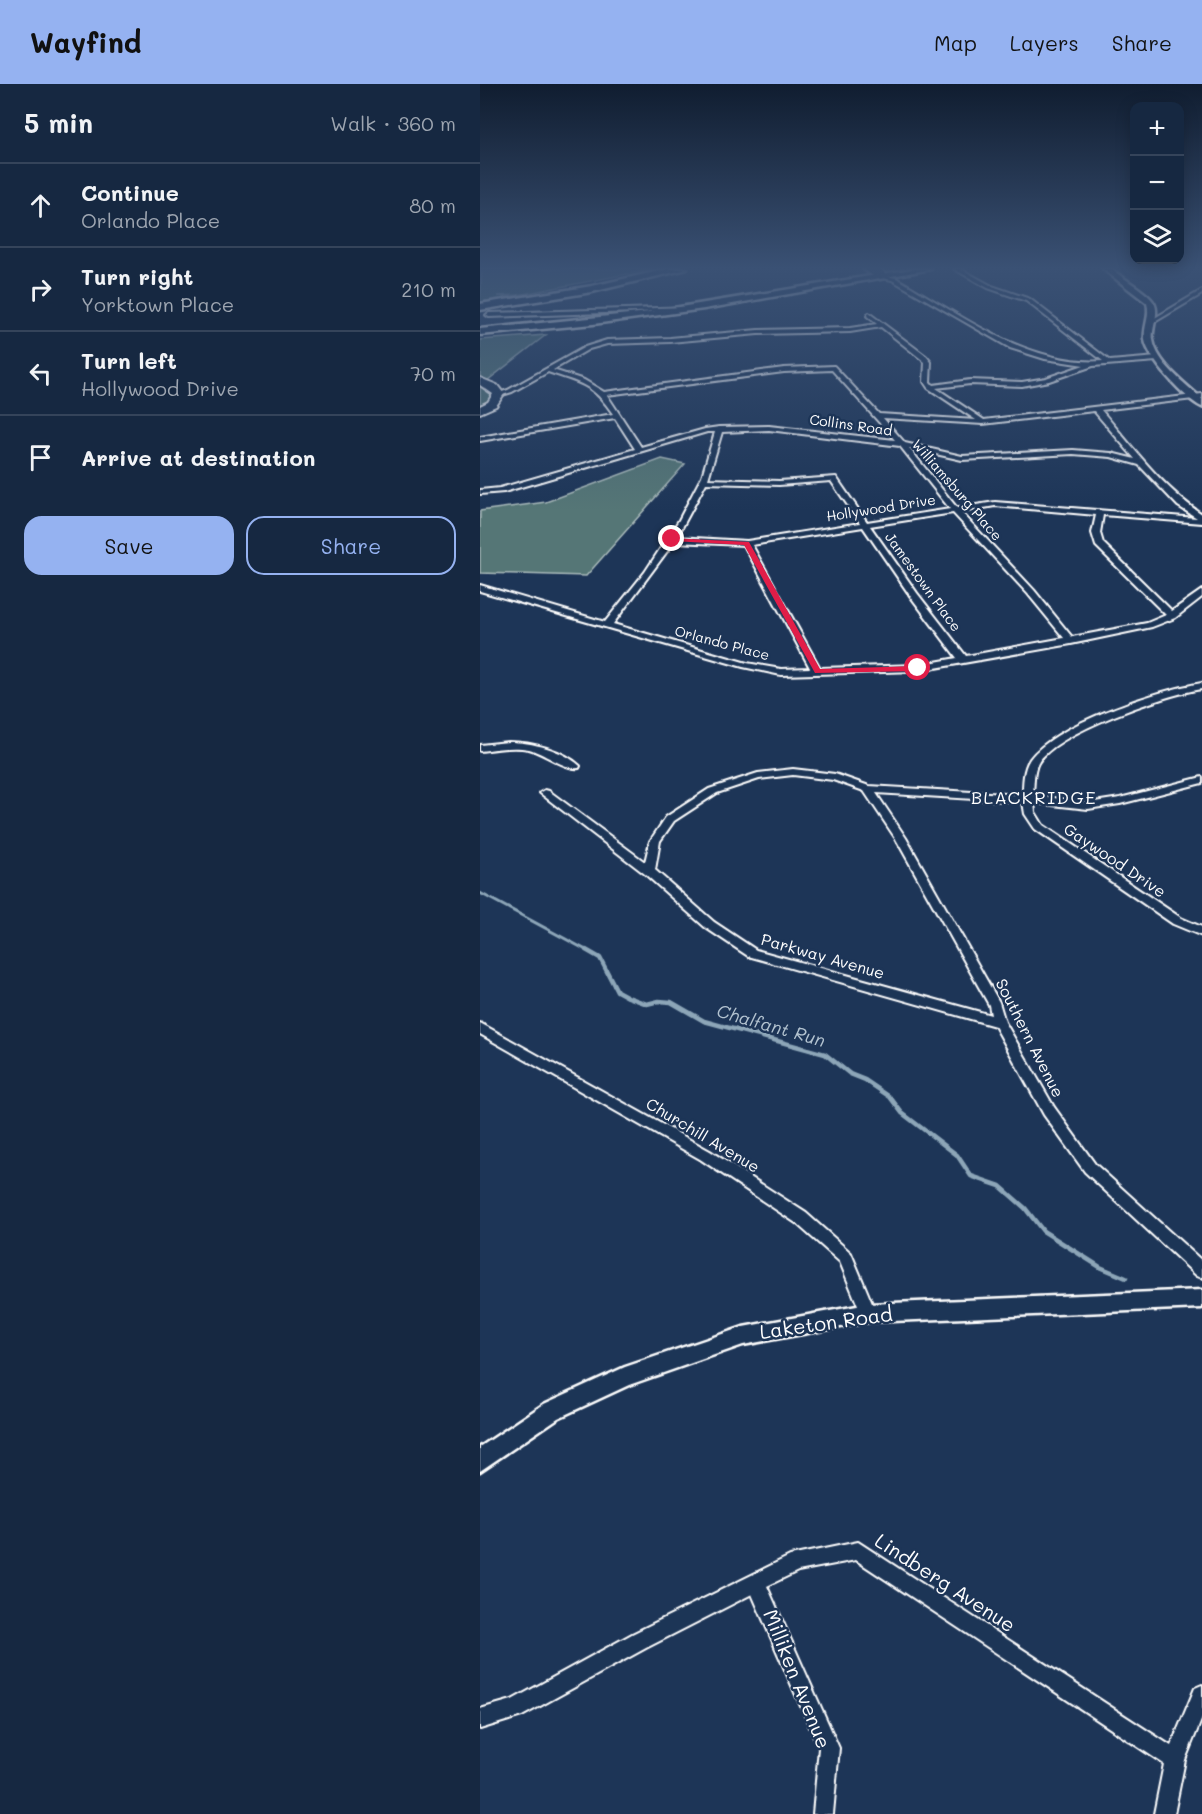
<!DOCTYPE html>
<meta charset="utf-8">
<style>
:root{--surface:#162841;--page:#23344c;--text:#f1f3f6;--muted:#9ea6b1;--line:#35445a;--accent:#95b2f1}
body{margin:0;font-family:Mali,sans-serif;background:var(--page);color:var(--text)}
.controls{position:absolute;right:18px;top:18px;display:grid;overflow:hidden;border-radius:12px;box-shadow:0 3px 15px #0003}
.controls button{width:54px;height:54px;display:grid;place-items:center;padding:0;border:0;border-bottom:2px solid var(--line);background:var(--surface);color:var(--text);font:30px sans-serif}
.stop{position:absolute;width:18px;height:18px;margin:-14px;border:4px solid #e11d48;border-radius:50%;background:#fff}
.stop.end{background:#e11d48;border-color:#fff;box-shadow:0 2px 6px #0008}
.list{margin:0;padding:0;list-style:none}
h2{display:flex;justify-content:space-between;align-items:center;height:78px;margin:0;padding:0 24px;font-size:26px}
h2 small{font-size:20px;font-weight:400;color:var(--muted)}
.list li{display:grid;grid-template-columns:39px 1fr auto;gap:18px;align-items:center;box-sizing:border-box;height:84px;padding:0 24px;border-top:2px solid var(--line)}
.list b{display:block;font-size:22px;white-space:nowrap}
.list p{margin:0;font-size:20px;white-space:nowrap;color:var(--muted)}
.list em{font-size:20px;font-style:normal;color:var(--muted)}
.actions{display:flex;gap:12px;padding:18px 24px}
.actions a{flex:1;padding:14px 0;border:2px solid var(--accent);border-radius:18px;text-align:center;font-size:21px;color:var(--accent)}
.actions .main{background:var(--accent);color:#111}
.icon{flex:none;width:33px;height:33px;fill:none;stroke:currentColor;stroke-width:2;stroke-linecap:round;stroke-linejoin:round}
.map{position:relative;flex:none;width:722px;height:1730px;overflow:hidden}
header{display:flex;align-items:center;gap:36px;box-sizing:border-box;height:84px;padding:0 30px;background:var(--accent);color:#111}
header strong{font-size:28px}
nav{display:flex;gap:33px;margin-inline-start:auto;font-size:21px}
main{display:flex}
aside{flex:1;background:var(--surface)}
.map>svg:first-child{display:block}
</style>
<header>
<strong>Wayfind</strong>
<nav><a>Map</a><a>Layers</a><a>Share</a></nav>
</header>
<main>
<aside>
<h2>5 min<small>Walk · 360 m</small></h2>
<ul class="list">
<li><svg class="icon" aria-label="ahead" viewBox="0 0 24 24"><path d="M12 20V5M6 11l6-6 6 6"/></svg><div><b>Continue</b><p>Orlando Place</p></div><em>80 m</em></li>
<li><svg class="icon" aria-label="right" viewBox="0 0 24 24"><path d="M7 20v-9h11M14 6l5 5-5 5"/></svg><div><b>Turn right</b><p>Yorktown Place</p></div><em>210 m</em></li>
<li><svg class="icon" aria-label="left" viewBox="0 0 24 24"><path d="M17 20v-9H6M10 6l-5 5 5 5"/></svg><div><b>Turn left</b><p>Hollywood Drive</p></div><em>70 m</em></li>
<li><svg class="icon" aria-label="arrive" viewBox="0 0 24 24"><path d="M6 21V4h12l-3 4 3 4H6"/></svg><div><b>Arrive at destination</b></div></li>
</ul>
<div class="actions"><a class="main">Save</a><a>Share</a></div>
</aside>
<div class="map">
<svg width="722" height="1730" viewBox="0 0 722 1730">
<rect width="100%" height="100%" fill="#1d3557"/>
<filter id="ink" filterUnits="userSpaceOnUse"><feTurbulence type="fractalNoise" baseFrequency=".0167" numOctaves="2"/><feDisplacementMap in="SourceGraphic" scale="12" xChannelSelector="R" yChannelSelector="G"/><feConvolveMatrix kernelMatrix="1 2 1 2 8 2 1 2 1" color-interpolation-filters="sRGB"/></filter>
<g filter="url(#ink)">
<g fill="#547676" stroke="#aababa" stroke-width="1.5">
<polygon points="2,185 173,185 38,211 18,212 31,213 0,218"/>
<polygon points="66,251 3,300 12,307 13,314 0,323 0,256"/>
<polygon points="182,375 205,380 106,492 0,489 0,427 66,418"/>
</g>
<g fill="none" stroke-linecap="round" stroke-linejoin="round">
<polyline stroke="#8da6b8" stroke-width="3" points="0,809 108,867"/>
<polyline stroke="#8da6b8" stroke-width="4.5" points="106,866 120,874 137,907 148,913 167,920 179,917 191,918 224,937 345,970 370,990 385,996 410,1013 422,1029 477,1071 491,1092 520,1102 545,1124 563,1147 620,1183 646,1194"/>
<g stroke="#fff" stroke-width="4">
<g id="minor">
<path d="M383 185H390L397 190 416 194C478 229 548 283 623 277L546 217 508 204 474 185H481L512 202 550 215 630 277 677 273 680 275 677 277 613 282 569 297 542 302 490 300 456 304 504 336 722 310V314L621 326C652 362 682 404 722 430V439L623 431 620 449 623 459 692 527 722 506V513L695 534 672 543 591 560 438 587 301 591 263 583 0 507V501L125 538 165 488 199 436 222 392 235 348H227L24 408 0 410V406L20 404 155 365 135 334 0 357V353L133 330C113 300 101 299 68 288L32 308 19 312 16 310 28 306 105 263 127 256 190 254 278 246 370 244 397 240 387 232 389 229 446 272 451 278 450 298 453 301 490 296 542 298 566 294 604 281 565 275 530 264 412 196 393 192ZM401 243 445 278 444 298 448 304 496 336 399 330 354 282 304 284 124 308 104 296 73 286 109 265 127 260 190 258 278 250 370 248ZM352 286 415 356 289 342 239 343 225 345 161 363 127 311 304 288ZM614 327 655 375 631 369 593 366 482 372 425 359 403 334 503 340ZM289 346 420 362 470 425 387 438 356 393 299 397 228 395 242 348ZM429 364 482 376 593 370 631 373 659 381 698 422 717 434 515 418 477 424ZM351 397 380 439 267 457 197 453 226 399 299 401ZM515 422 616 431 612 449 616 462 686 531 667 539 592 553 554 506 481 428ZM473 429 548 510 584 554 486 572 437 509 390 442ZM383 443 431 513 477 574 438 581 340 584 272 461ZM194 458 264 461 330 584 301 585 267 579 133 540Z"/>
<polygon points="722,206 722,210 673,239 668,238"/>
<polygon points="211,223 213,226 9,233 6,231 9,229"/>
<path d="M722 599V605C687 610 576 648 558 679 553 687 554 701 553 711L608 719 640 714 722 693V699L640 720 608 725 554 719 555 728 563 741 701 834 722 843V852L693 840 555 745 545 730 543 718 396 709 426 754 519 918 525 938 574 1023 615 1080 722 1177V1194L717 1192 605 1088 564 1031 515 942 268 872 226 844 165 790 60 709 65 706 69 707 165 778 170 757 186 733 229 705 278 689 313 685 355 690 389 702 543 711C543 700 543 685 550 675 577 639 678 606 722 599ZM313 691 353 696 384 707 416 755 509 921 511 931 276 866 234 838 175 786 180 757 194 737 237 709 279 695Z"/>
<path d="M28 658C52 658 83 666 100 682L99 684C85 686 64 669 49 665 33 662 16 665 0 667V661Z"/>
<polygon points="0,939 230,1067 326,1129 371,1169 396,1229 393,1234 388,1236 383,1234 360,1178 316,1139 220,1075 0,950"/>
<polygon points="378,1458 691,1662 715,1604 722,1601 722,1634 705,1676 694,1730 674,1730 684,1680 376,1476 318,1487 287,1502 359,1664 353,1730 333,1730 339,1664 272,1510 166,1564 42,1632 0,1645 0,1625 32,1616 152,1550 310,1472"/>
</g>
</g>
<g stroke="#fff" stroke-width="5">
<g id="tertiary">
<path d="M623 185H631C641 193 669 209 674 219 680 230 671 244 673 256 677 280 705 299 722 315V323C705 315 668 275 665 256 663 243 671 232 667 219Z"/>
<polygon points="722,1206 722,1224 388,1238 263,1261 149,1301 78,1334 0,1387 0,1363 64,1320 145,1283 263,1243 388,1220"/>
</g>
</g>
<g stroke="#fff" stroke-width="5">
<polygon id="secondary" points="433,185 451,185 224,225 113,240 0,251 0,245 169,228"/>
</g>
<g stroke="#fff" stroke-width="4">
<polygon id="primary" points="0,294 17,301 24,310 16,322 0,329 0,322 8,318 13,310 0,301"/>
</g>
<g stroke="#fff" stroke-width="5">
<g id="motorway">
<polygon points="188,185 207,185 112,208 0,226 0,220 112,202"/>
<polygon points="388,185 400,185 409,193 400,195"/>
</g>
</g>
<use href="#minor" fill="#1d3557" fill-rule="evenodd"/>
<use href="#tertiary" fill="#1d3557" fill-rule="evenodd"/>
<use href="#secondary" fill="#1d3557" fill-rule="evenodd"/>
<use href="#primary" fill="#1d3557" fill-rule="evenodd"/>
<use href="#motorway" fill="#1d3557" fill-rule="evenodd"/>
</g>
</g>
<linearGradient id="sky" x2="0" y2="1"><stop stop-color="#101d30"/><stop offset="0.43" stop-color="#3a5174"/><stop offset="1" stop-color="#3a5174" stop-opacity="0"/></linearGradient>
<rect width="722" height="427" fill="url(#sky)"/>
<polygon fill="#e11d48" points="189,454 269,458 340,585 438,582 442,584 438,587 335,589 264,461 192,457"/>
<g text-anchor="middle" stroke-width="5" stroke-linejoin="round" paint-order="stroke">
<g font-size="14" fill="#fff" stroke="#1d3557">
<text transform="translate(371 341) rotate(8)" y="5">Collins Road</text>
<text transform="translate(477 406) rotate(49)" y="5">Williamsburg Place</text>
<text transform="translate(401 424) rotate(-9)" y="5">Hollywood Drive</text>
<text transform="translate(443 498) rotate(54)" y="5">Jamestown Place</text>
<text transform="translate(242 559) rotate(15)" y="5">Orlando Place</text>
</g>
<g font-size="16" fill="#fff" stroke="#1d3557">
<text transform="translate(635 776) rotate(34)" y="6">Gaywood Drive</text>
<text transform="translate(343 872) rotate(16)" y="6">Parkway Avenue</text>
<text transform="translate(550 954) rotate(63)" y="6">Southern Avenue</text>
<text transform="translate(223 1051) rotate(31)" y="6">Churchill Avenue</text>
</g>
<g font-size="18" letter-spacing="1.5" fill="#fff" stroke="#1d3557">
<text x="554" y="720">BLACKRIDGE</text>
</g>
<g font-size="18" font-style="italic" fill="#b3c3d0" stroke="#1d3557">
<text transform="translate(291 942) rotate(16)" y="6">Chalfant Run</text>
</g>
<g font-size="20" fill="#fff" stroke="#1d3557">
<text transform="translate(346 1239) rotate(-8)" y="7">Laketon Road</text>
<text transform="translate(465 1499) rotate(33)" y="7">Lindberg Avenue</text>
<text transform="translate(317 1595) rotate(68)" y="7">Milliken Avenue</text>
</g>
</g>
</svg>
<div class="controls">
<button>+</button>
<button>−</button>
<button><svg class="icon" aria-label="layers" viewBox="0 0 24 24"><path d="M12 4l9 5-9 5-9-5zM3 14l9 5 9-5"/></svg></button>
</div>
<div class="stop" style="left:438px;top:584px"></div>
<div class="stop end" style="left:192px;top:455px"></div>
</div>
</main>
